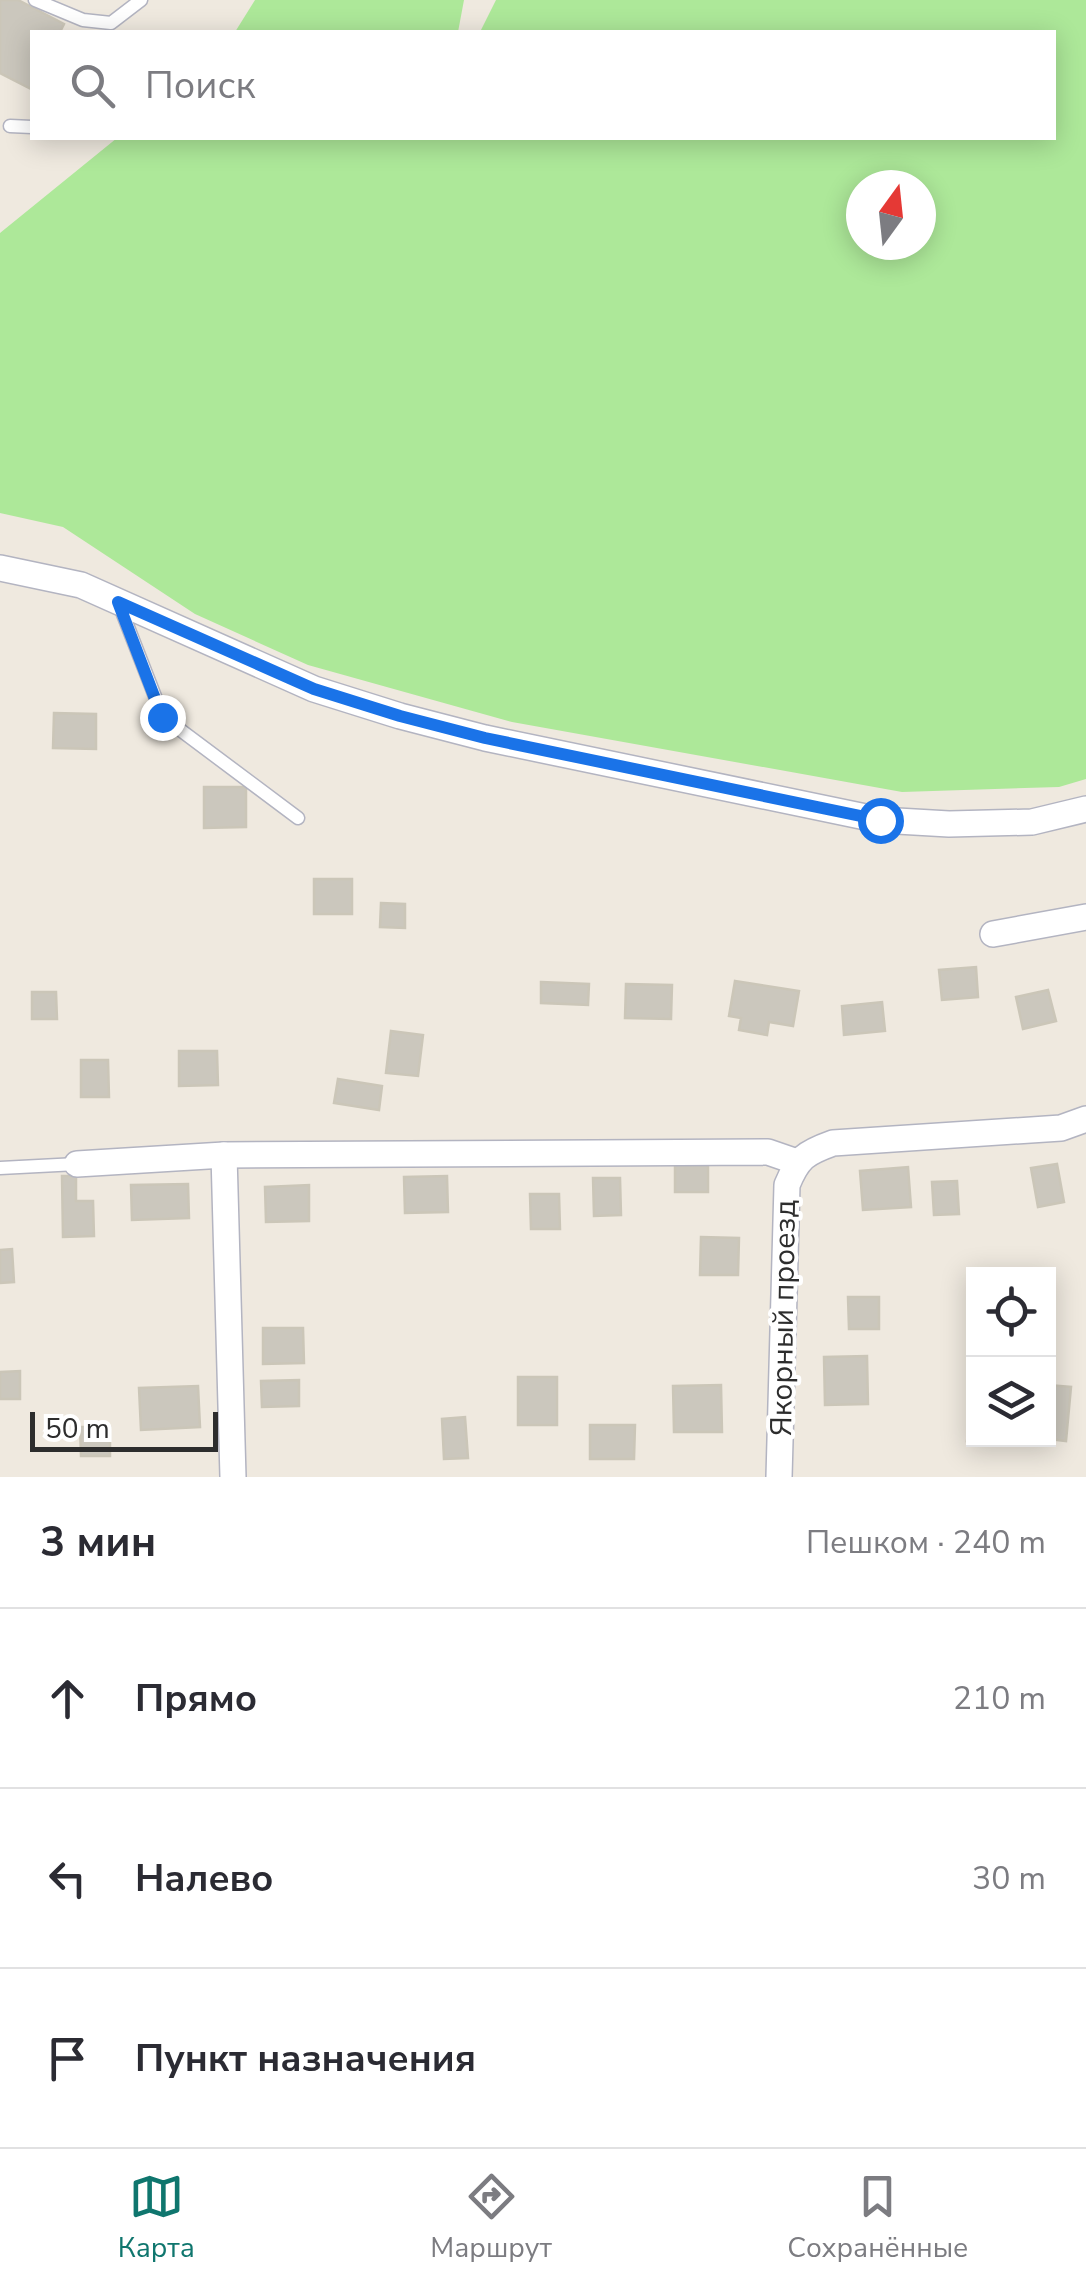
<!DOCTYPE html>
<html lang="ru">
<meta charset="utf-8">
<style>
:root{--surface:#fff;--page:#f7f7f7;--text:#2b2b33;--muted:#7c7c81;--line:#e1e1e2;--accent:#0f766e}
body{margin:0;font-family:"Nunito Sans",sans-serif;background:var(--page);color:var(--text)}
.controls{position:absolute;right:30px;bottom:30px;display:grid;overflow:hidden;border-radius:0px;box-shadow:0 5px 25px #0003}
.controls button{width:90px;height:90px;display:grid;place-items:center;padding:0;border:0;border-bottom:2px solid var(--line);background:var(--surface);color:var(--text);font:50px sans-serif}
.compass{position:absolute;left:846px;top:170px;width:90px;height:90px;border-radius:50%;background:var(--surface);box-shadow:0 5px 25px #0003;rotate:15deg}
.scale{position:absolute;left:30px;bottom:25px;width:188px;box-sizing:border-box;padding-left:10px;border:5px solid #2d2d2d;border-top:0;font-size:28px;line-height:35px;white-space:nowrap;color:#2d2d2d;-webkit-text-stroke:8px #fff;paint-order:stroke}
.stop{position:absolute;width:30px;height:30px;margin:-22px;border:8px solid #1a73e8;border-radius:50%;background:#fff}
.stop.end{background:#1a73e8;border-color:#fff;box-shadow:0 2px 10px #0008}
.list{margin:0;padding:0;list-style:none}
h2{display:flex;justify-content:space-between;align-items:center;height:130px;margin:0;padding:0 40px;font-size:42px}
h2 small{font-size:32px;font-weight:400;color:var(--muted)}
.list li{display:grid;grid-template-columns:65px 1fr auto;gap:30px;align-items:center;box-sizing:border-box;height:180px;padding:0 40px;border-top:2px solid var(--line)}
.list b{display:block;font-size:38px;white-space:nowrap}
.list em{font-size:32px;font-style:normal;color:var(--muted)}
.icon{flex:none;width:55px;height:55px;fill:none;stroke:currentColor;stroke-width:2;stroke-linecap:round;stroke-linejoin:round}
.map{position:relative;flex:none;width:1086px;height:1477px;overflow:hidden}
.search{position:absolute;background:var(--surface);box-shadow:0 5px 25px #0003;left:30px;right:30px;top:30px;height:110px;display:flex;align-items:center;gap:25px;box-sizing:border-box;padding:0 35px;border-radius:0px;color:var(--muted);font-size:38px}
.sheet{height:670px;background:var(--surface)}
nav{display:flex;justify-content:space-around;align-items:center;box-sizing:border-box;height:140px;border-top:2px solid var(--line);background:var(--surface);font-size:28px;color:var(--muted)}
nav a{display:grid;justify-items:center;gap:5px}
nav .on{color:var(--accent)}
.map>svg:first-child{display:block}
</style>
<div class="map">
<svg width="1086" height="1477" viewBox="0 0 1086 1477">
<rect width="100%" height="100%" fill="#efe9df"/>
<g fill="#ade899" fill-rule="evenodd">
<polygon points="255,0 464,0 458,32 235,32"/>
<path d="M496 0H1086V779L1059 787 902 792 512 722 308 665 195 614 63 527 0 513V233L117 138H1054V32H480ZM861 185H921V245H861Z"/>
</g>
<g fill="#cbc7bd" stroke="#cbc6b8" stroke-width="2.5">
<polygon points="0,0 18,0 64,24 60,32 32,32 31,89 0,73"/>
<polygon points="54,713 96,714 96,749 53,748"/>
<polygon points="204,787 246,787 246,827 204,828"/>
<rect x="314" y="879" width="38" height="35"/>
<polygon points="381,903 405,904 405,928 380,927"/>
<polygon points="976,967 978,997 942,1000 939,970"/>
<polygon points="735,981 799,991 793,1026 769,1022 767,1035 739,1030 741,1018 729,1016"/>
<polygon points="541,982 589,984 588,1005 541,1003"/>
<polygon points="626,984 672,985 671,1019 625,1018"/>
<polygon points="1048,990 1056,1021 1023,1029 1016,997"/>
<polygon points="32,992 56,992 57,1019 32,1019"/>
<polygon points="882,1002 885,1031 844,1035 842,1006"/>
<polygon points="391,1031 423,1035 418,1076 386,1073"/>
<polygon points="179,1051 217,1051 218,1085 179,1086"/>
<polygon points="81,1060 108,1060 109,1097 81,1097"/>
<polygon points="338,1079 382,1086 379,1110 334,1103"/>
<polygon points="1057,1164 1064,1202 1038,1207 1031,1168"/>
<rect x="675" y="1165" width="33" height="27"/>
<polygon points="908,1167 911,1207 863,1210 860,1171"/>
<polygon points="62,1176 76,1176 76,1201 93,1201 94,1236 63,1237"/>
<polygon points="447,1176 448,1212 405,1213 404,1177"/>
<polygon points="593,1178 620,1178 621,1215 594,1216"/>
<polygon points="957,1181 959,1214 934,1215 932,1182"/>
<polygon points="188,1184 189,1218 132,1220 131,1185"/>
<polygon points="309,1185 309,1221 266,1222 265,1187"/>
<polygon points="530,1194 559,1194 560,1229 531,1229"/>
<polygon points="701,1237 739,1238 738,1275 700,1275"/>
<polygon points="12,1249 14,1282 0,1283 0,1250"/>
<polygon points="848,1297 879,1297 879,1329 849,1329"/>
<polygon points="263,1328 303,1328 304,1363 263,1364"/>
<polygon points="867,1356 868,1404 825,1405 824,1357"/>
<polygon points="20,1371 20,1399 0,1399 0,1372"/>
<rect x="518" y="1377" width="39" height="48"/>
<polygon points="299,1380 299,1406 262,1407 261,1381"/>
<polygon points="721,1385 722,1432 674,1432 673,1386"/>
<polygon points="1048,1385 1071,1387 1066,1441 1048,1439"/>
<polygon points="198,1386 200,1427 141,1430 139,1388"/>
<polygon points="971,1403 974,1403 974,1440 1003,1440 1003,1444 967,1441"/>
<polygon points="465,1417 468,1458 444,1459 442,1419"/>
<polygon points="590,1425 635,1425 634,1459 590,1459"/>
<polygon points="80,1427 110,1427 110,1456 81,1456"/>
</g>
<g fill="none" stroke-linecap="round" stroke-linejoin="round">
<g stroke="#b3b4c1" stroke-width="15">
<g id="service">
<polyline points="35,0 83,20 111,23 141,0"/>
<polyline points="10,126 32,127"/>
<polyline points="119,604 163,717 298,818"/>
<polyline points="0,1168 77,1164"/>
</g>
</g>
<g stroke="#b3b4c1" stroke-width="28">
<g id="minor">
<polyline points="0,568 81,585 314,689 400,716 485,738 880,820 949,824 1032,822 1086,809"/>
<polyline points="993,934 1086,917"/>
<polyline points="224,1155 233,1477"/>
<polyline points="77,1164 224,1155 768,1152 797,1162"/>
<path d="M779 1477 787 1185C798 1158 805 1153 833 1143L1061 1128 1086 1119"/>
</g>
</g>
<use href="#service" stroke="#fff" stroke-width="12"/>
<use href="#minor" stroke="#fff" stroke-width="25"/>
</g>
<g fill="none" stroke-linecap="round" stroke-linejoin="round">
<polyline stroke="#1a73e8" stroke-width="12" points="162,717 118,602 314,689 400,716 485,738 880,820"/>
</g>
<g text-anchor="middle" stroke-width="8" stroke-linejoin="round" paint-order="stroke">
<g font-size="30" fill="#2d2d2d" stroke="#fff">
<text transform="translate(783 1318) rotate(-89)" y="10">Якорный проезд</text>
</g>
</g>
</svg>
<div class="controls">
<button><svg class="icon" aria-label="locate" viewBox="0 0 24 24"><circle cx="12" cy="12" r="6"/><path d="M12 2v4M12 18v4M2 12h4M18 12h4"/></svg></button>
<button><svg class="icon" aria-label="layers" viewBox="0 0 24 24"><path d="M12 4l9 5-9 5-9-5zM3 14l9 5 9-5"/></svg></button>
</div>
<svg class="compass" viewBox="-18 -18 36 36"><path d="M0-13l5 13h-10z" fill="#e53935"/><path d="M0 13l5-13h-10z" fill="#7c7c81"/></svg>
<div class="scale">50 m</div>
<div class="stop" style="left:880px;top:820px"></div>
<div class="stop end" style="left:162px;top:717px"></div>
<div class="search"><svg class="icon" aria-label="search" viewBox="0 0 24 24"><circle cx="10" cy="10" r="6"/><path d="M15 15l6 6"/></svg>Поиск</div>
</div>
<section class="sheet">
<h2>3 мин<small>Пешком · 240 m</small></h2>
<ul class="list">
<li><svg class="icon" aria-label="ahead" viewBox="0 0 24 24"><path d="M12 20V5M6 11l6-6 6 6"/></svg><div><b>Прямо</b></div><em>210 m</em></li>
<li><svg class="icon" aria-label="left" viewBox="0 0 24 24"><path d="M17 20v-9H6M10 6l-5 5 5 5"/></svg><div><b>Налево</b></div><em>30 m</em></li>
<li><svg class="icon" aria-label="arrive" viewBox="0 0 24 24"><path d="M6 21V4h12l-3 4 3 4H6"/></svg><div><b>Пункт назначения</b></div></li>
</ul>
</section>
<nav>
<a class="on"><svg class="icon" aria-label="map" viewBox="0 0 24 24"><path d="M3 6l6-2 6 2 6-2v14l-6 2-6-2-6 2zM9 4v14M15 6v14"/></svg>Карта</a>
<a><svg class="icon" aria-label="directions" viewBox="0 0 24 24"><path d="M12 3l9 9-9 9-9-9zM9 14v-3h6M13 9l2 2-2 2"/></svg>Маршрут</a>
<a><svg class="icon" aria-label="saved" viewBox="0 0 24 24"><path d="M7 4h10v16l-5-4-5 4z"/></svg>Сохранённые</a>
</nav>
